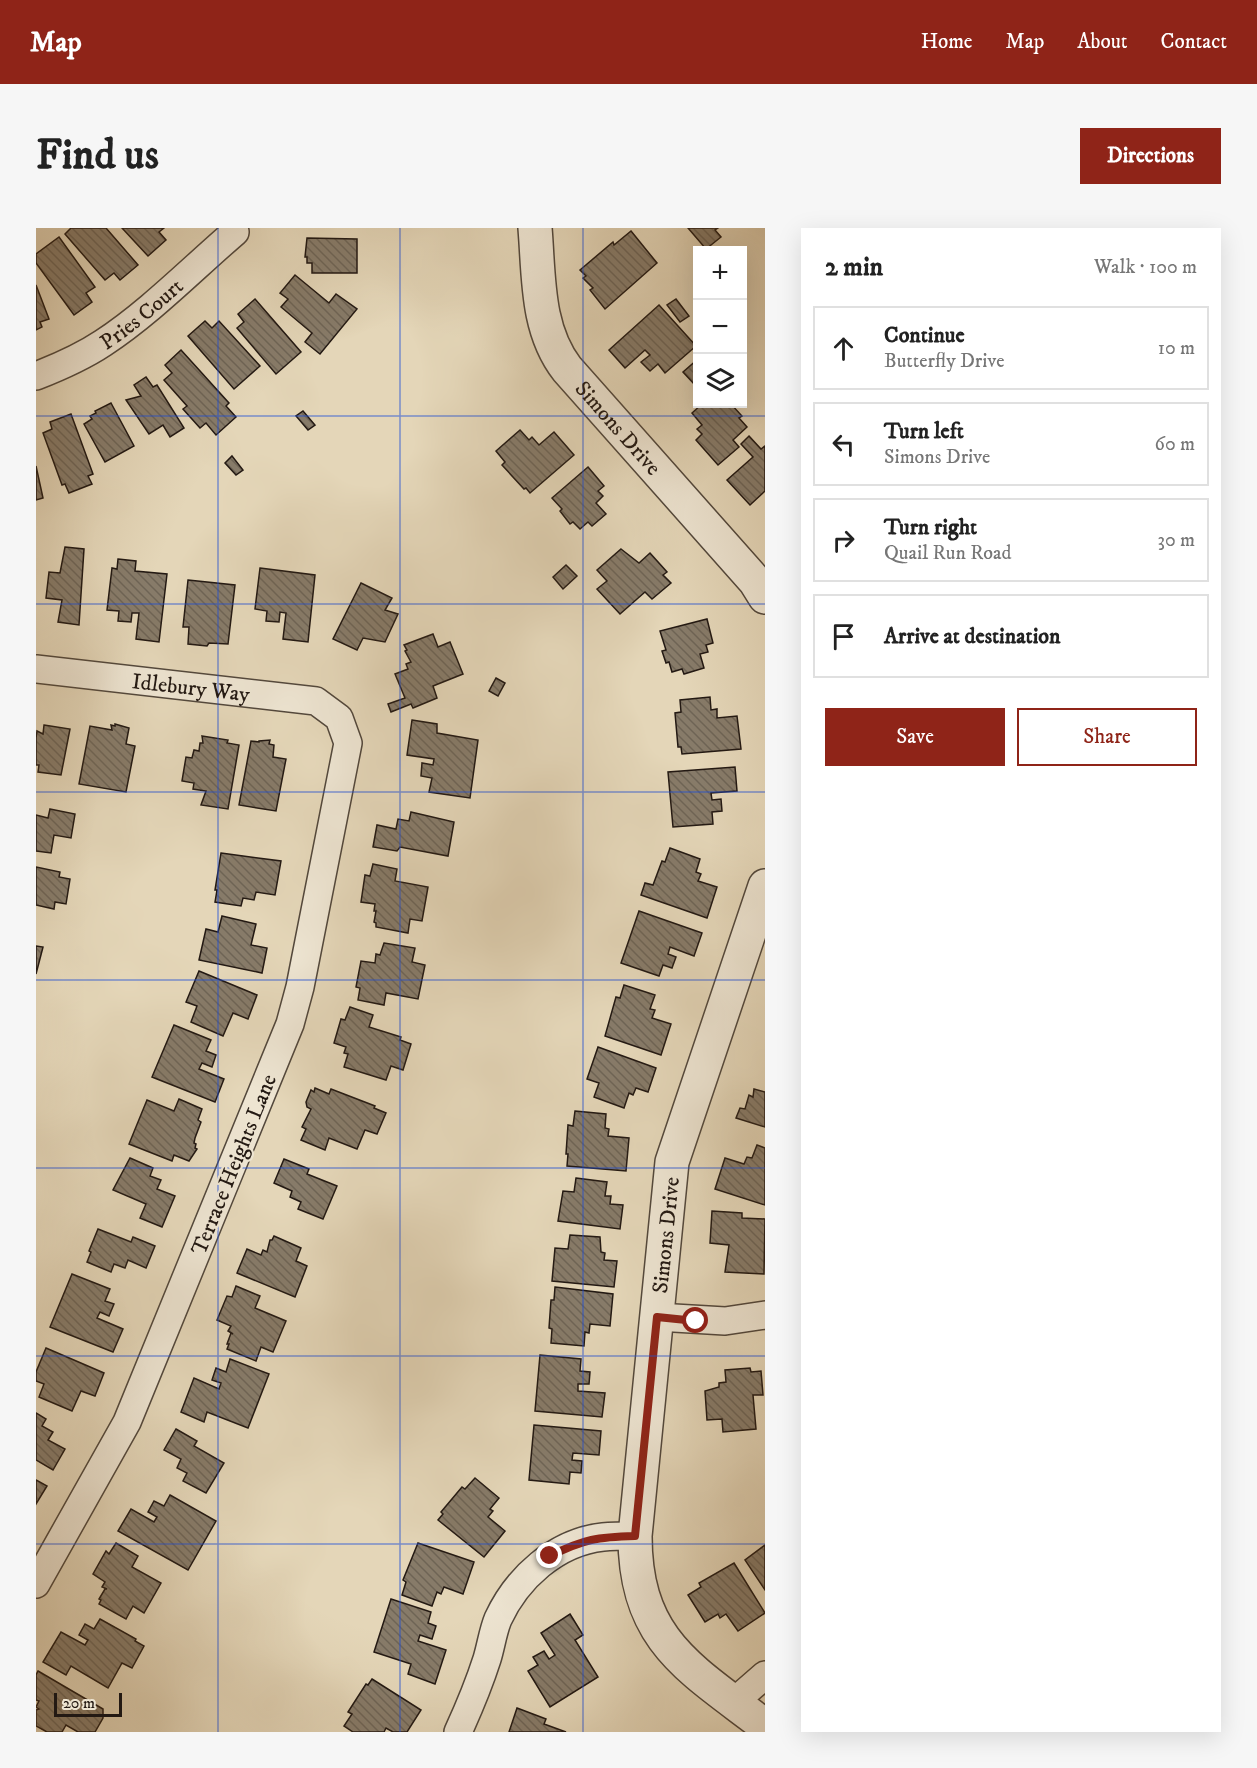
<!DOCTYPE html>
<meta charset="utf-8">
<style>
:root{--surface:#fff;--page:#f6f6f6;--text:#222;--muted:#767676;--line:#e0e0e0;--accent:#8f2418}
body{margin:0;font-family:"IM FELL DW Pica",serif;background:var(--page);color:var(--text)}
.controls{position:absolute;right:18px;top:18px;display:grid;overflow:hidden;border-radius:0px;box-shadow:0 6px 24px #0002}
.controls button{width:54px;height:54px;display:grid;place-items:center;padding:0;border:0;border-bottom:2px solid var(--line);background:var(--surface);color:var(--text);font:30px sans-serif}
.scale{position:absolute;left:18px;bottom:15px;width:68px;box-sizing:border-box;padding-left:6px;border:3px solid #231913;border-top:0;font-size:16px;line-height:21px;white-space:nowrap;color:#231913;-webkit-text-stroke:4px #ede4d1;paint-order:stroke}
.stop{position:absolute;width:18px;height:18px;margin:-14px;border:4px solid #8f2418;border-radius:50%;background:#fff}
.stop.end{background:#8f2418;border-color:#fff;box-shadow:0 2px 6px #0008}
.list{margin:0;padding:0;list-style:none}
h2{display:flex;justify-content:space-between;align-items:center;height:78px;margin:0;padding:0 24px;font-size:26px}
h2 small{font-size:20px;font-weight:400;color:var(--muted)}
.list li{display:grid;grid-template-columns:39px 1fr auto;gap:18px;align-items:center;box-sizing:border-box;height:84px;margin:0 12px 12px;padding:0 12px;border:2px solid var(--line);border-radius:0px}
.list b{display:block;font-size:22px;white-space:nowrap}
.list p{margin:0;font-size:20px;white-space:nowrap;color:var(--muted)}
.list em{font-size:20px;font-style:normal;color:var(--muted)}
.actions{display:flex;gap:12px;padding:18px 24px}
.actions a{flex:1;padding:14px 0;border:2px solid var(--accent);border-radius:0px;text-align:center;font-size:21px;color:var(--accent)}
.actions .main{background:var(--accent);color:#fff}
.icon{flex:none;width:33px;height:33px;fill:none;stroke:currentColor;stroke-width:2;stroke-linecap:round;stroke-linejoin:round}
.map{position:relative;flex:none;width:729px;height:1504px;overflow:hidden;border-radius:0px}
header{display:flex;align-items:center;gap:36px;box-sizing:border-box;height:84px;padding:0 30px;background:var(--accent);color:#fff}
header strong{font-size:28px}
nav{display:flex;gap:33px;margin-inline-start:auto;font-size:21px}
.intro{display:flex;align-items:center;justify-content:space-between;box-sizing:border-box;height:144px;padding:0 36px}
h1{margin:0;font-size:42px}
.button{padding:15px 27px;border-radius:0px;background:var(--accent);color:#fff;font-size:21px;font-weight:700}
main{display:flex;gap:36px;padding:0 36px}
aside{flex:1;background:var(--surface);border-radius:0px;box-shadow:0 6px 24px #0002}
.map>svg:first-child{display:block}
</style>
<header>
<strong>Map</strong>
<nav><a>Home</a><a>Map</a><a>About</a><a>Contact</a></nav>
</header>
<div class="intro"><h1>Find us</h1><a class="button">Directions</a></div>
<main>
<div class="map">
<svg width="729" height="1504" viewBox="0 0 729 1504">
<defs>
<pattern id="building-back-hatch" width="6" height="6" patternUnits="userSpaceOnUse" patternTransform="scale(1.5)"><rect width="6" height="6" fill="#877b69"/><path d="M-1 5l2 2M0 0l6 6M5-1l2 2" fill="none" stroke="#6e6455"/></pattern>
</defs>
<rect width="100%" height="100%" fill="#e4d6b8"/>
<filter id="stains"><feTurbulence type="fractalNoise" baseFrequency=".00333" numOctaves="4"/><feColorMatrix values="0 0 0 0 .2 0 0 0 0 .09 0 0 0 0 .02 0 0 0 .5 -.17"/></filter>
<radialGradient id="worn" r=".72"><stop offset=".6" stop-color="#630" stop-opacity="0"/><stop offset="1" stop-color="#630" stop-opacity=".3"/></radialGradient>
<g fill="url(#building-back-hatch)" stroke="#231913" stroke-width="1.5">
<polygon points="35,0 70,0 102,37 84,52 78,45 69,52 29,6"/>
<polygon points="86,0 128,0 123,4 130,12 112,28"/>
<polygon points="652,0 682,0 679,2 685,9 670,21"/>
<polygon points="595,3 621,35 569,81 554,62 557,60 547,50 550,48 544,42 577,14 578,17"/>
<polygon points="23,9 59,59 50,65 56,74 38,87 0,35 0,26"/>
<polygon points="271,10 321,11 321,45 276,45 276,35 271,35 271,29 269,29"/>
<polygon points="259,47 293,75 300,66 321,81 284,126 269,114 276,105 245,79 252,71 244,65"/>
<polygon points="0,57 13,91 4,94 6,99 0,102"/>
<polygon points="219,71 265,124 240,146 201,100 208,94 202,86"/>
<polygon points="640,71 653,88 644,94 631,77"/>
<polygon points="623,77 660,118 629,145 622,136 614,143 605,134 614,127 609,122 589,140 573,122"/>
<polygon points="169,93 176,100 183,93 224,138 198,161 152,108"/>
<polygon points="145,122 193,175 190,178 200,189 180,207 170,195 164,200 147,181 151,178 128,152 136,145 129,137"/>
<polygon points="662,131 662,157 660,158 647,144"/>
<polygon points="110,149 117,159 121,157 148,200 134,209 127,197 113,206 90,172 105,168 98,157"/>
<polygon points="75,175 98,218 69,234 48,196 56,191 54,188 60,185 59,183"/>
<polygon points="666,176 690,176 692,177 695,176 706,188 703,190 711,199 697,212 703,219 682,237 660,212 666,206 661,201 666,197 656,185"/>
<polygon points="267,183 279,197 272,202 260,188"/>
<polygon points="35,186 57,246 52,248 56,256 33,265 29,256 26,257 7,205 16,201 14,194"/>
<polygon points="484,202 493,212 496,209 503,217 518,204 538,227 494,265 490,260 488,261 466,237 469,234 460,223"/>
<polygon points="713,208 725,221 729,218 729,263 714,277 691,252 717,229 705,216"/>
<polygon points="196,228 207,242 200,247 189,235"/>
<polygon points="0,238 7,270 0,272"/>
<polygon points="552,239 568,258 562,263 567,268 560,275 570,286 556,298 552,294 544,301 537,294 534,296 524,283 526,281 516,270"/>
<polygon points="29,319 48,321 43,397 22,394 26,372 10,370 13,344 24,345"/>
<polygon points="585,321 603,335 614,325 631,344 627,347 635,355 616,371 609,364 584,386 561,361 571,353 561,342"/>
<polygon points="82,331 100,333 99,343 131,346 123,414 100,411 103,385 96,385 95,394 82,393 83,383 71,382 76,340 81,341"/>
<polygon points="530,337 541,348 527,361 517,349"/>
<polygon points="224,340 279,347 272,414 247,411 250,385 244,384 243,394 230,393 231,383 219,381"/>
<polygon points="152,352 199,357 192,416 173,415 171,418 152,416 153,399 147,399"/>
<polygon points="325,355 356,370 349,382 362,386 349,414 327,410 321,422 297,411"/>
<polygon points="671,391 677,415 670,417 672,424 664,426 668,440 648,446 646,441 636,444 633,434 630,435 626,423 630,422 624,403"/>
<polygon points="397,406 402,419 414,414 427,446 397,458 401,470 377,480 375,476 355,484 352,476 369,470 359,446 372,441 370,436 375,434 369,423 371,422 368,417"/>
<polygon points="460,450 469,455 462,468 453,463"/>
<polygon points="674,469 675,482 681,481 681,490 701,488 705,521 646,526 645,519 642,519 639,485 645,484 644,472"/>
<polygon points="376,492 401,496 401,505 442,512 434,570 393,564 396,550 385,548 386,535 397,537 398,531 371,527"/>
<polygon points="79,496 93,500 90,516 99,518 90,564 43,556 54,498 76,502 75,497 79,498"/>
<polygon points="8,497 34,501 25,547 2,544 3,537 0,537 0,510 1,503 7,506"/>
<polygon points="166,508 192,512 191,515 203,517 192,581 165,577 170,563 157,561 158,555 146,553 150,529 156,530 158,522 163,523 164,515 167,515"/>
<polygon points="234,512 233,516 238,517 237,529 250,531 240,583 203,577 215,513 223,514 223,513"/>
<polygon points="699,539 701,563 675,565 676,572 685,571 686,583 676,584 677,596 637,599 632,544"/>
<polygon points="14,581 39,586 35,610 18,607 15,625 0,623 0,587 12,590"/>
<polygon points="375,584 418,594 412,628 364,619 361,623 337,619 341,597 360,601 362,591 373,593"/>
<polygon points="634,620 664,631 660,644 665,646 662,653 681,659 671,690 605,667 609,655 617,657 626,633 629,634"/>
<polygon points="185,625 245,633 239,667 220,664 218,672 207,670 205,678 179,674 181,662 179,662"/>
<polygon points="337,636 361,641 359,653 392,659 386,693 374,691 372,705 340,699 340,695 338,694 340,683 338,683 339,676 325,674 329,647 334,648"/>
<polygon points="0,639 24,644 23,649 34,651 30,676 19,674 18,681 0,677"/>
<polygon points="603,683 666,705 658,728 634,719 632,726 640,729 636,740 627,737 623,748 585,735"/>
<polygon points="186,688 220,696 215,717 231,720 226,745 163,732 170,701 182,704"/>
<polygon points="348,715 379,720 376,734 389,737 382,771 350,765 348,777 322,772 324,760 320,759 325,733 339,735 340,726 344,727"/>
<polygon points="0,718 7,719 0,746"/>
<polygon points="163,743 221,767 212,791 197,785 187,808 155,794 161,778 150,774"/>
<polygon points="588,757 619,767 614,781 619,782 616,790 635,796 625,827 569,808 580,769 584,770"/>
<polygon points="314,779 337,787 333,799 365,809 364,812 375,816 367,842 355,838 350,852 308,839 312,826 308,825 310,819 298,815 305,791 309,792"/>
<polygon points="138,797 175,812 170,823 180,827 176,839 166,835 163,841 188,851 179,874 116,849"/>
<polygon points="562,819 620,840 612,864 600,860 597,867 593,865 588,880 558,869 563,855 551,851"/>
<polygon points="279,860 293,866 295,861 339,878 338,880 350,885 341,906 329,902 321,921 293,910 289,922 265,912 270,901 266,899 275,881 271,879 270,874 275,862 278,864"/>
<polygon points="718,861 729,864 729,899 700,890 704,880 709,881 713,867 717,869"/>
<polygon points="143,871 166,881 162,892 165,894 159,910 158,915 160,916 159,920 161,921 153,933 138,927 136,933 93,916 111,872 138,883"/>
<polygon points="539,883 570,886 569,900 573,901 572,908 593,910 590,943 531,938 532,926 530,926 532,897 537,898"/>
<polygon points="721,917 729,920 729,977 679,961 689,930 708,936 711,929 716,930"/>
<polygon points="94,930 117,940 114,948 125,952 121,961 139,968 126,999 104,990 110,976 77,962"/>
<polygon points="248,931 273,941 271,946 301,958 287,991 262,981 265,974 254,969 256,963 238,955"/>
<polygon points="540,950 571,954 569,968 575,968 574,976 587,977 584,1001 522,993 527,963 538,964"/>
<polygon points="676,983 706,985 706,990 729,991 728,1046 689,1044 693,1017 674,1015"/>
<polygon points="62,1001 95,1014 97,1009 119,1018 110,1040 92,1032 89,1040 78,1036 75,1044 51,1034 55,1024 53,1023"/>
<polygon points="534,1007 564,1009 565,1024 569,1025 568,1032 581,1033 578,1059 516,1053 519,1020 532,1021"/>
<polygon points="238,1008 265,1020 260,1033 271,1038 259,1069 201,1045 211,1021 225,1027 227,1022 231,1024 234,1012 236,1012"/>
<polygon points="36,1046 74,1061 69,1073 78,1076 73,1088 64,1084 61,1090 87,1101 77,1124 14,1099"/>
<polygon points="200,1058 224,1068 219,1080 250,1093 237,1124 225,1119 220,1133 191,1121 193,1116 191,1116 195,1105 197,1106 192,1103 195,1098 181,1092 191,1068 196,1069"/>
<polygon points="519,1059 577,1066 574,1098 554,1096 553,1105 549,1104 548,1118 515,1115 516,1101 513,1100 515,1072 518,1072"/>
<polygon points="10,1120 68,1145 59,1168 45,1163 36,1183 3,1169 8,1156 0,1153 0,1144"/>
<polygon points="504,1127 545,1131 544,1143 554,1144 553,1156 542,1156 542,1163 569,1165 566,1189 499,1183"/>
<polygon points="194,1131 233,1146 212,1200 171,1184 168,1194 145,1184 158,1150 183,1161 185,1155 176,1152 180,1140 190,1144"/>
<polygon points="714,1140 715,1144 725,1143 727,1167 717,1167 720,1201 687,1204 686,1191 671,1192 669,1163 683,1159 683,1155 690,1154 689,1142"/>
<polygon points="0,1185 10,1191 6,1198 17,1204 12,1212 29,1221 17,1242 0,1232"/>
<polygon points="498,1197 565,1203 563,1227 537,1225 536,1232 546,1233 545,1245 534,1244 533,1256 493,1252"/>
<polygon points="140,1201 161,1213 158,1218 188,1235 170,1265 147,1253 151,1245 141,1240 145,1231 128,1222"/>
<polygon points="439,1250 463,1270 454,1281 457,1283 452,1289 469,1303 448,1329 402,1292 407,1286 405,1284 426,1259 429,1261"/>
<polygon points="0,1252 11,1258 0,1276"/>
<polygon points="134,1267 180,1293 152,1342 82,1303 95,1281 118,1294 121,1289 112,1284 118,1273 128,1278"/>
<polygon points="80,1315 102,1328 96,1339 125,1355 108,1385 97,1378 90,1391 63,1376 65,1372 63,1371 69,1361 71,1361 66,1359 69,1354 57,1346 70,1323 73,1326"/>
<polygon points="382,1315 438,1334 427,1366 408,1359 405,1366 401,1364 396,1378 366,1367 370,1354 367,1352"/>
<polygon points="729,1317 729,1362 709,1332"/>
<polygon points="698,1335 729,1385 702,1403 690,1386 684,1390 682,1386 669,1394 652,1367 665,1359 663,1355"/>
<polygon points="355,1371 395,1384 392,1395 400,1398 396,1411 384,1407 382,1413 410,1422 399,1456 372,1446 375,1436 338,1424"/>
<polygon points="534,1386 547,1407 539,1412 562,1449 514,1479 492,1443 502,1437 497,1429 508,1423 513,1431 519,1427 505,1405"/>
<polygon points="64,1391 100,1411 99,1413 108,1418 96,1440 86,1435 72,1460 35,1438 30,1447 7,1434 25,1404 49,1417 52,1412 43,1407 49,1396 58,1401"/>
<polygon points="2,1443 67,1481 67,1490 59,1504 42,1504 30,1497 26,1504 11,1504 0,1498 0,1482 3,1481 0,1479 3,1473 0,1472 0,1447"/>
<polygon points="336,1451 385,1482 371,1504 357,1504 350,1500 348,1504 317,1504 308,1498 316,1486 312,1484 330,1456 332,1457"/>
<polygon points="481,1480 510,1491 508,1496 530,1504 473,1504"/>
</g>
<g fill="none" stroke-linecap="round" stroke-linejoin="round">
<g stroke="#53483c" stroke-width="30">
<g id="minor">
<path id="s1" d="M0 148C23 139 46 129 67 115 113 85 157 40 199 4"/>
<path id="s2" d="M0 441 280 473 303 490 312 515 264 759 254 796 91 1194 0 1356"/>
<polyline points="621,1089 689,1093 729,1087"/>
<polyline points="698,1474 729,1447"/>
<path d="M422 1504C433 1480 443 1456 451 1431 455 1418 457 1403 462 1391 481 1350 520 1314 567 1309 577 1308 588 1308 599 1308"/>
</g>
</g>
<g stroke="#53483c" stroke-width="36">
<g id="tertiary">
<path id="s3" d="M499 0C503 48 500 101 531 141L719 353 729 369"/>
<path d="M729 658 636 934 599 1308C599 1413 654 1440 729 1498"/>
</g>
</g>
<use href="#minor" stroke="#ede4d1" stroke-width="27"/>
<use href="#tertiary" stroke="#ede4d1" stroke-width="33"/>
</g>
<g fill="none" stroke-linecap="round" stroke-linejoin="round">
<path stroke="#8f2418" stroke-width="8" d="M514 1328C548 1311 562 1309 599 1308L621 1089 660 1093"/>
</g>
<path fill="none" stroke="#1d4ed8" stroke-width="1.5" stroke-opacity="0.55" d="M182 0V1504M364 0V1504M547 0V1504M0 188H729M0 376H729M0 564H729M0 752H729M0 940H729M0 1128H729M0 1316H729"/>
<g text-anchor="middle" stroke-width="4.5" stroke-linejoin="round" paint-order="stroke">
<g font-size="22" fill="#231913" stroke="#ede4d1">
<text dy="8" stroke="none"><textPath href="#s1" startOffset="123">Pries Court</textPath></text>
<text dy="8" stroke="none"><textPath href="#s3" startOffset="225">Simons Drive</textPath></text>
<text dy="8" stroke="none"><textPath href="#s2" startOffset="156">Idlebury Way</textPath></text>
<text transform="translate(197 936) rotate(-68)" y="8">Terrace Heights Lane</text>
<text transform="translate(629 1007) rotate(-84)" y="8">Simons Drive</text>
</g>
</g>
<rect width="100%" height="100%" filter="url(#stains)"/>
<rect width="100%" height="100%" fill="url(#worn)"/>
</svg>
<div class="controls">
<button>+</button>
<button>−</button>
<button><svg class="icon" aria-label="layers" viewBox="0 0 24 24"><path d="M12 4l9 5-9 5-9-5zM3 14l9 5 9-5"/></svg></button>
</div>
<div class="scale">20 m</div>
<div class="stop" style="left:660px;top:1093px"></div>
<div class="stop end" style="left:514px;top:1328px"></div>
</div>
<aside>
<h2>2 min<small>Walk · 100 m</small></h2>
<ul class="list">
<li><svg class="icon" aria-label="ahead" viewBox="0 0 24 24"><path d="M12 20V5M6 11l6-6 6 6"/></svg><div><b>Continue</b><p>Butterfly Drive</p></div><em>10 m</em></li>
<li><svg class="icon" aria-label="left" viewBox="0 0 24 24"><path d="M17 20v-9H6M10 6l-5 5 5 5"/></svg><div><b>Turn left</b><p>Simons Drive</p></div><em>60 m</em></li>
<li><svg class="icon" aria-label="right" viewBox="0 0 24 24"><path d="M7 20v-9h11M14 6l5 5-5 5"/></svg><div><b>Turn right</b><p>Quail Run Road</p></div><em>30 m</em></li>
<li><svg class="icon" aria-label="arrive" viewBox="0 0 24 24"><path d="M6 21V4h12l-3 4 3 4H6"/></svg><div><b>Arrive at destination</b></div></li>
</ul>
<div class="actions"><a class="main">Save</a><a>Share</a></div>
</aside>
</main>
